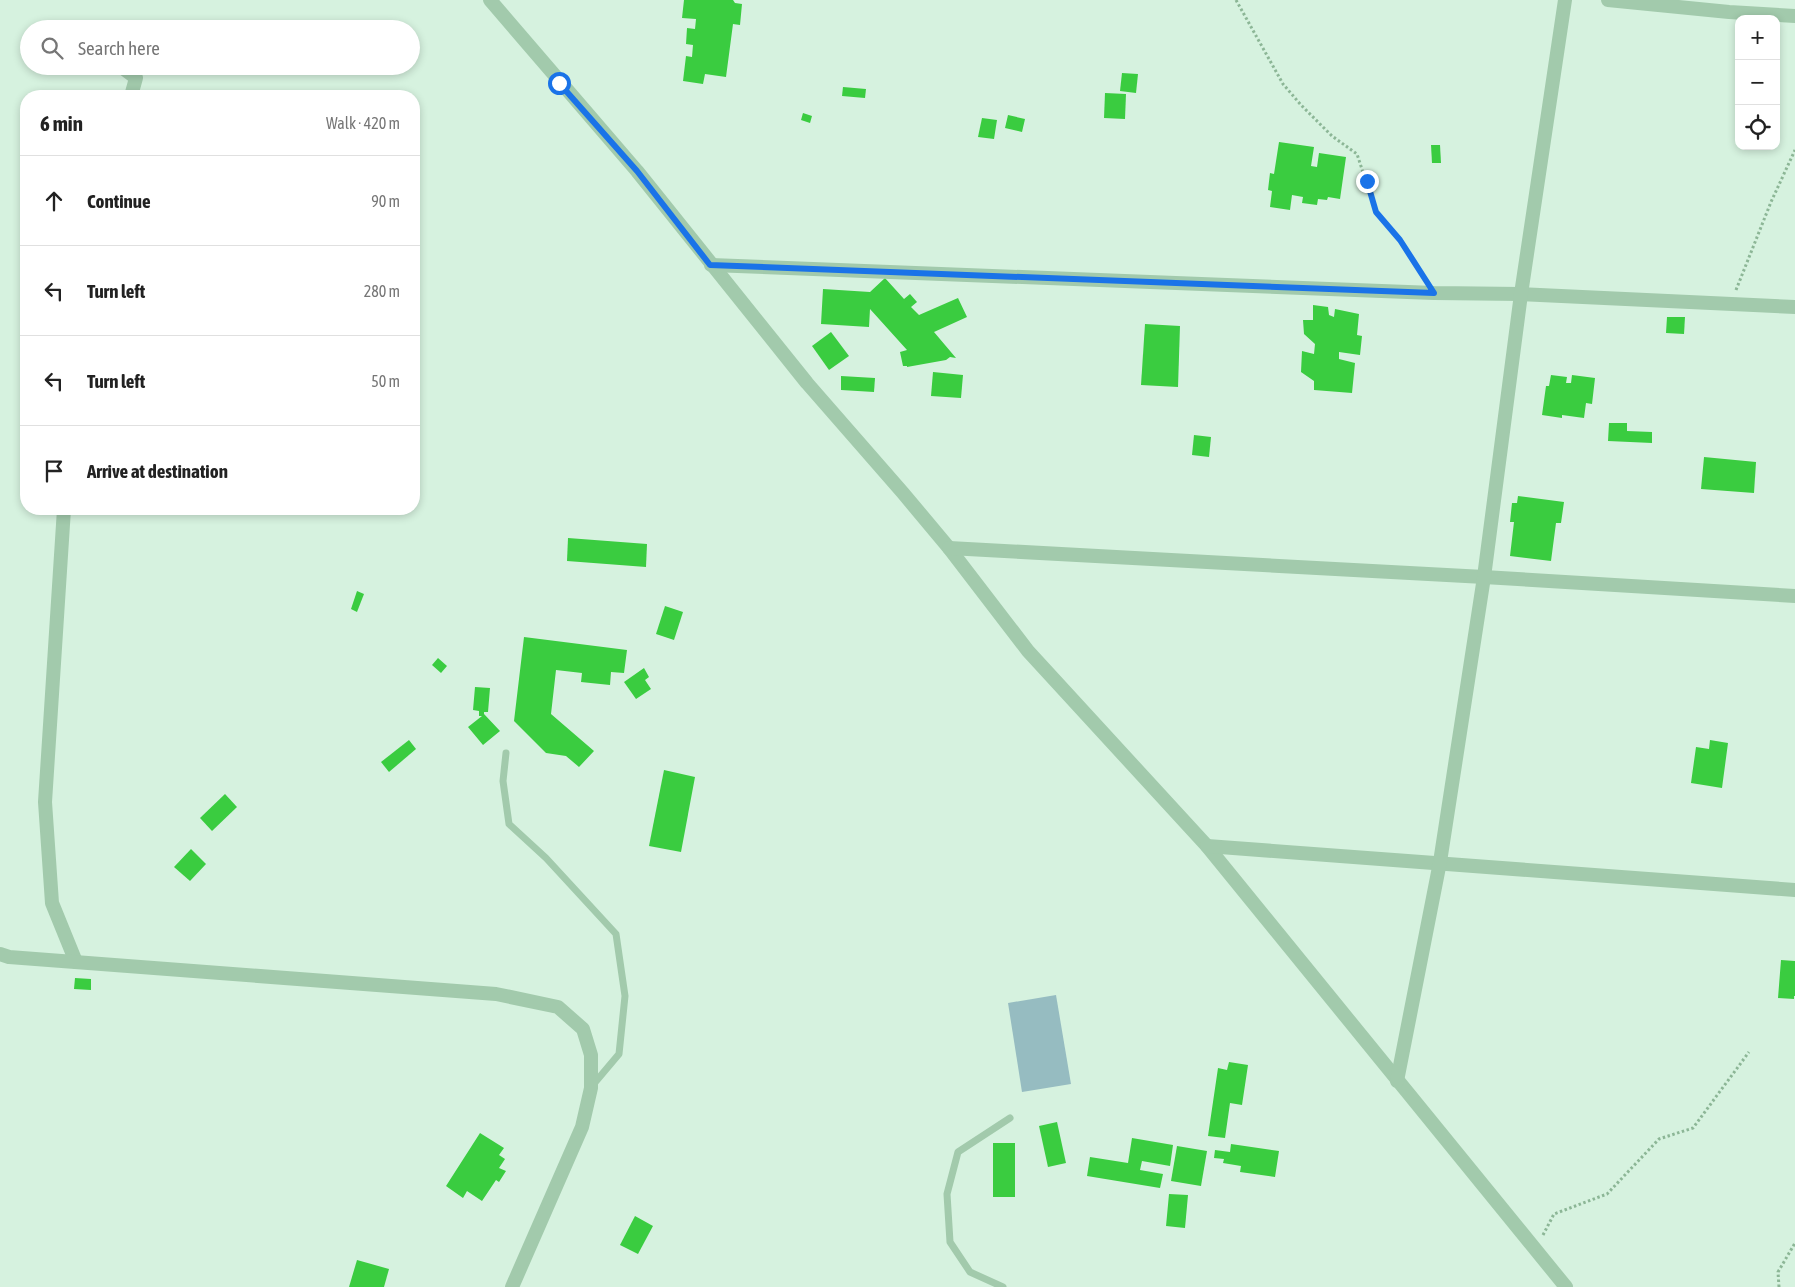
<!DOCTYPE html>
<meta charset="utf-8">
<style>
:root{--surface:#fff;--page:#f2f2f2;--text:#222;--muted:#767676;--line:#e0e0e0}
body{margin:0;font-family:"Asap Condensed",sans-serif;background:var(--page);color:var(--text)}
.controls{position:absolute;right:15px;top:15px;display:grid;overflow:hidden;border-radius:10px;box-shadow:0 2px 8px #0003}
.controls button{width:45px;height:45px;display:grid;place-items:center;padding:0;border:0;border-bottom:1px solid var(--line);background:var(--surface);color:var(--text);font:25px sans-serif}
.stop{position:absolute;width:15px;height:15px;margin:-11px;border:4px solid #1a73e8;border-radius:50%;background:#fff}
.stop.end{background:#1a73e8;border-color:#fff;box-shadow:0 1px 5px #0008}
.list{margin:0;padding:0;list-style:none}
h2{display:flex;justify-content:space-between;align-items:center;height:65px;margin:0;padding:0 20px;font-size:21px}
h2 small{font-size:16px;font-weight:400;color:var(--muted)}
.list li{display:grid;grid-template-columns:32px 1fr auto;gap:15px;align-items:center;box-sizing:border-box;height:90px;padding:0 20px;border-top:1px solid var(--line)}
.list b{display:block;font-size:19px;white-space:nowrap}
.list em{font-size:16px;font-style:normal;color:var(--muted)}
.icon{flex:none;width:28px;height:28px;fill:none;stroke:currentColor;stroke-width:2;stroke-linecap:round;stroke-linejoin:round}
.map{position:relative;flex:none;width:1795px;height:1287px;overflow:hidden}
.search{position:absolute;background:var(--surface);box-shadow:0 2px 8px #0003;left:20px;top:20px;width:400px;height:55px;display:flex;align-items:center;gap:12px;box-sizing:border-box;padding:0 18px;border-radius:28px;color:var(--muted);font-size:19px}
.panel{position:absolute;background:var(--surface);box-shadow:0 2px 8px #0003;left:20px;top:90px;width:400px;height:425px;border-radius:20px}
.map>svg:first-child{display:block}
</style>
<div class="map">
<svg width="1795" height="1287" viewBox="0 0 1795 1287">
<rect width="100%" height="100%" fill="#d6f2df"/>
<polygon fill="#96bcc1" points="1056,995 1071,1084 1022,1092 1008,1003"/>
<g fill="#3acc40">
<polygon points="684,0 733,0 735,3 742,4 740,25 733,24 726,77 705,74 703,84 683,81 686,56 692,57 693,45 686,44 687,28 695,29 696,19 682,18"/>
<polygon points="1122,73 1138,74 1136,93 1120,91"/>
<polygon points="843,87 866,89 865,98 842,96"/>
<polygon points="1105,93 1126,94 1125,119 1104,118"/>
<polygon points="803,113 812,116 810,123 801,120"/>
<polygon points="1008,115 1025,119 1022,132 1005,128"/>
<polygon points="982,118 997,120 994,139 978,137"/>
<polygon points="1279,142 1314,147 1311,166 1317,167 1319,153 1346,157 1340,199 1328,197 1327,200 1318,199 1317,205 1302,203 1303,197 1292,195 1290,210 1270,207 1272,191 1268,190 1270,173 1274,174"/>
<polygon points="1431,145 1440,145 1441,163 1432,163"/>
<polygon points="885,278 904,299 910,294 917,302 911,307 919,315 958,298 967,317 934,332 956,358 950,357 946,360 907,367 907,366 903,366 900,352 907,350 870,309 869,327 821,324 823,289 870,292"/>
<polygon points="1313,305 1328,307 1329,315 1334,317 1335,309 1359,314 1357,335 1362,336 1360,355 1339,352 1339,359 1355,363 1352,393 1314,390 1314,381 1301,372 1302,351 1314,354 1315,344 1304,334 1303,320 1313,320"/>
<polygon points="1667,317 1685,317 1684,334 1666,333"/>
<polygon points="1145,324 1180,326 1178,387 1141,385"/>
<polygon points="831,332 849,356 829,370 812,346"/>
<polygon points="933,372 963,375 961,398 931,396"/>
<polygon points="1551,375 1567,377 1566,383 1571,383 1572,375 1595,378 1592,404 1586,403 1584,418 1562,415 1562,418 1542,415 1546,386 1549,386"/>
<polygon points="841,376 875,378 874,392 841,390"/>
<polygon points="1609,423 1627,423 1627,431 1652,432 1652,443 1608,441"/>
<polygon points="1194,435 1211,437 1209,457 1192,455"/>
<polygon points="1704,457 1756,462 1754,493 1701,489"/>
<polygon points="1518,496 1564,502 1561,523 1556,523 1551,561 1510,556 1514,522 1510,522 1512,503 1517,503"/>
<polygon points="568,538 647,544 646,567 567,561"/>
<polygon points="357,591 364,594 357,612 351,609"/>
<polygon points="665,606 683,612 674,640 656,634"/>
<polygon points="524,637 627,650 624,673 611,672 610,685 581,682 582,673 556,670 551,714 594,751 579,767 566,756 546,753 514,721"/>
<polygon points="438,658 447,666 441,673 432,665"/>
<polygon points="644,668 649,677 645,680 651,689 636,699 624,682"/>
<polygon points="475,687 490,688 488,712 484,712 484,714 500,731 483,745 468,727 482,716 479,716 479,711 473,710"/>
<polygon points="409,740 416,749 389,772 381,762"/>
<polygon points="1710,740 1728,743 1722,788 1691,783 1696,747 1709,749"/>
<polygon points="664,770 695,777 681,852 649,846"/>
<polygon points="225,794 237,807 212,831 200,818"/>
<polygon points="191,849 206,864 190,881 174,867"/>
<polygon points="1781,960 1795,961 1795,996 1794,996 1794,999 1778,998"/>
<polygon points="75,978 91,979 91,990 74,989"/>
<polygon points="1229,1062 1248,1065 1242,1105 1230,1103 1225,1138 1208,1136 1218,1068 1227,1070"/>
<polygon points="1057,1122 1066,1163 1048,1167 1039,1126"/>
<polygon points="480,1133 504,1148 499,1155 505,1159 499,1168 506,1171 499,1182 496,1180 482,1201 467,1191 463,1198 446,1186"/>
<polygon points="1132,1138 1173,1145 1170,1166 1142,1161 1140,1170 1163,1174 1160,1188 1087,1176 1090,1157 1128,1163"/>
<rect x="993" y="1143" width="22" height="54"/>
<polygon points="1231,1144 1279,1151 1275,1177 1240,1172 1241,1166 1223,1163 1224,1159 1214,1158 1215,1150 1230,1152"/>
<polygon points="1177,1146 1207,1151 1201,1186 1171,1181"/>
<polygon points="1169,1194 1188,1195 1185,1228 1166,1226"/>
<polygon points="635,1216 653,1226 638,1254 620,1245"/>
<polygon points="357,1260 389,1269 384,1287 349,1287"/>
</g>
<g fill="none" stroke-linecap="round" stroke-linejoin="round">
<g stroke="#8cb696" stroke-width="3" stroke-dasharray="2.5 2.5" stroke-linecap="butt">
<polyline points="1236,0 1283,84 1301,105 1332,136 1357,154 1376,212 1400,240 1424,278"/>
<polyline points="1736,290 1771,202 1795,150"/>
<polyline points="1543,1235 1554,1214 1607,1194 1659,1139 1693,1128 1749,1052"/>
<polyline points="1779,1287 1778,1272 1795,1243"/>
</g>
<g stroke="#a2caac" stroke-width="7">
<polyline points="506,753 503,781 509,824 546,858 616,934 625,996 619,1054 592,1086"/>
<polyline points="1003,1287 970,1272 950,1242 947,1194 958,1152 1010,1118"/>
</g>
<g stroke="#a2caac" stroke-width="14">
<polyline points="490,0 637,171 807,383 903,493 949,548 1028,651 1207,846 1566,1287"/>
<polyline points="1608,0 1729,12 1795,16"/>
<polyline points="120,66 136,78 131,96"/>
<polyline points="711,265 1434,293 1521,294 1795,307"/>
<polyline points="64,509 45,802 52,903 76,962"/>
<polyline points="949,548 1484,577 1795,596"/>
<polyline points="1207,846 1795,890"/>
<polyline points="0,954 9,957 496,994 558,1007 583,1029 591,1055 591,1088 582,1127 512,1287"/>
<polyline points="1397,1081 1440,862 1484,577 1521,294 1565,0"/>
</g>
</g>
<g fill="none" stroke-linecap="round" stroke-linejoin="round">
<polyline stroke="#1a73e8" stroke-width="6" points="559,83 637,171 710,265 1434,293 1400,240 1376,212 1367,181"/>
</g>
</svg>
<div class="controls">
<button>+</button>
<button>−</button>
<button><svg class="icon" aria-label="locate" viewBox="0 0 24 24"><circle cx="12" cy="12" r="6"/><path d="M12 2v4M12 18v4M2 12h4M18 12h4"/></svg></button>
</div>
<div class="stop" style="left:559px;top:83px"></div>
<div class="stop end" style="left:1367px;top:181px"></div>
<div class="search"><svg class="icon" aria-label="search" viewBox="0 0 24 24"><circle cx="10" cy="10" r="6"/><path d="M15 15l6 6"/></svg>Search here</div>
<section class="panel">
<h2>6 min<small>Walk · 420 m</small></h2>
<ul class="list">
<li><svg class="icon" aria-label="ahead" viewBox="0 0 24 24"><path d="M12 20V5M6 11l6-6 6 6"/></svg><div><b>Continue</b></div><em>90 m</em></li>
<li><svg class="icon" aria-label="left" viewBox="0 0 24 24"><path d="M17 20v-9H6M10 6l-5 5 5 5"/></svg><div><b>Turn left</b></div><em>280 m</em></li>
<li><svg class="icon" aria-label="left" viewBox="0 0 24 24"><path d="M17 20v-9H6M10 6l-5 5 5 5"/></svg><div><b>Turn left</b></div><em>50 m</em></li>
<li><svg class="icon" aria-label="arrive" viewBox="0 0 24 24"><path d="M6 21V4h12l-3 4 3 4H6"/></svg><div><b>Arrive at destination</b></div></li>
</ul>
</section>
</div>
